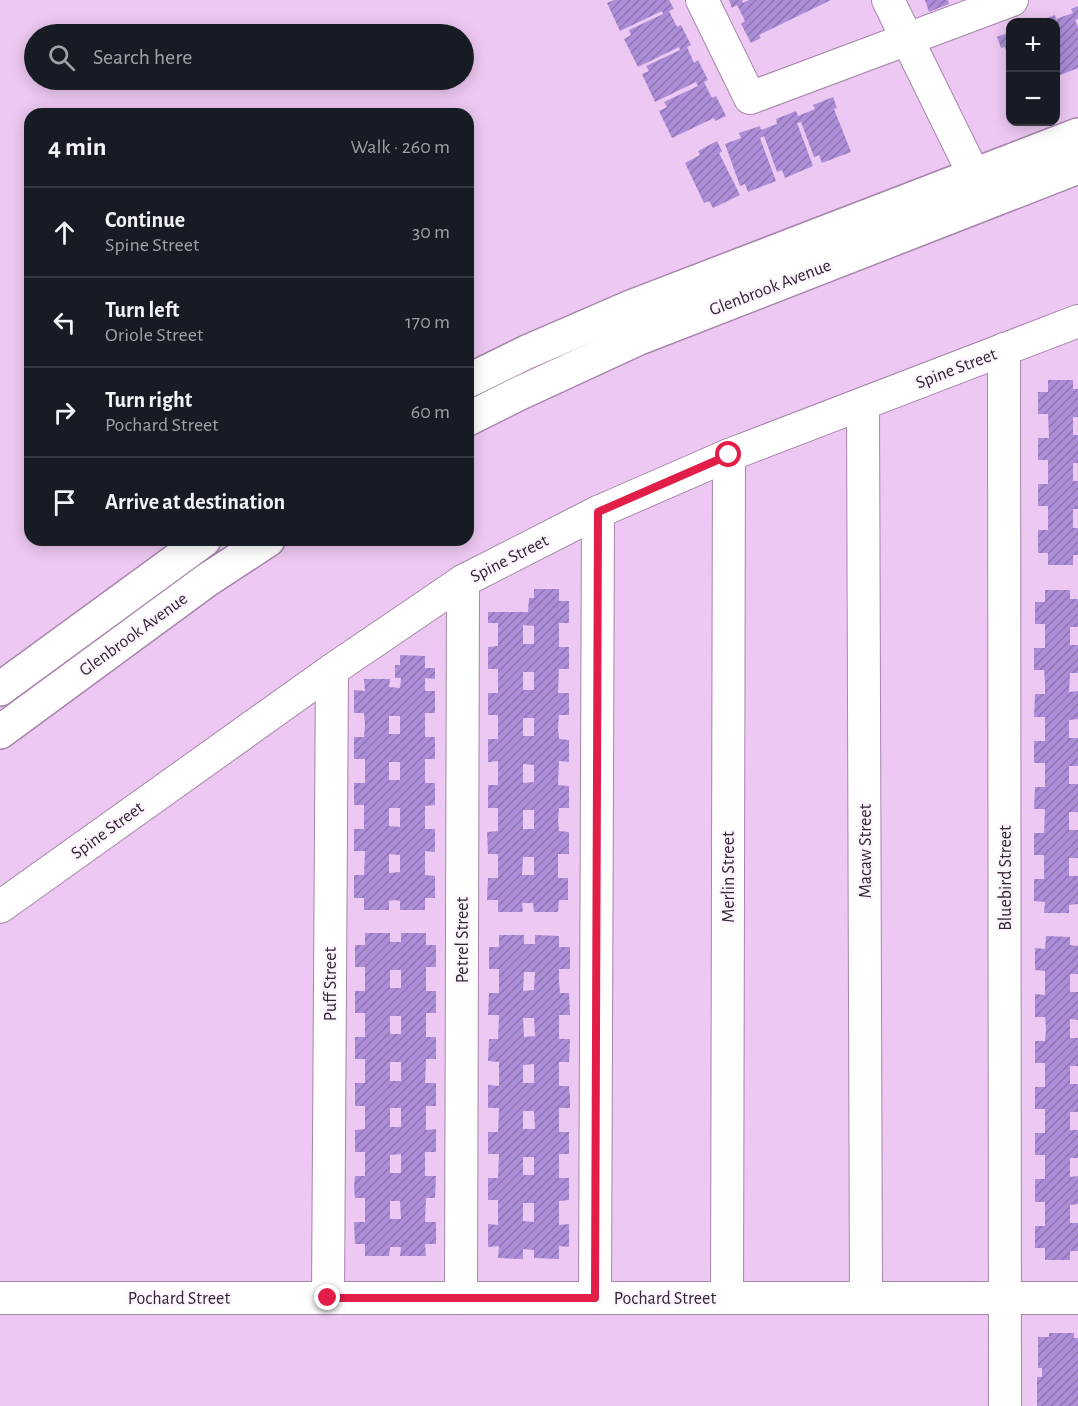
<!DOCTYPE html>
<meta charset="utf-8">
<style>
:root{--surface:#171b24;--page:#242831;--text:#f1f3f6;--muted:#9ea1a6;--line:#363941}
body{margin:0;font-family:"Alegreya Sans",sans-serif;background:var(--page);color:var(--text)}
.controls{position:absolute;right:18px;top:18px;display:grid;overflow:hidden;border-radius:12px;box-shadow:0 3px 15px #0003}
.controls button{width:54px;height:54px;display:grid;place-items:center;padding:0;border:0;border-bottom:2px solid var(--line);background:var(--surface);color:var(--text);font:30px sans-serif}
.stop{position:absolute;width:18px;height:18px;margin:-14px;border:4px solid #e11d48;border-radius:50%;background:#fff}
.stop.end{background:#e11d48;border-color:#fff;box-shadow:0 2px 6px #0008}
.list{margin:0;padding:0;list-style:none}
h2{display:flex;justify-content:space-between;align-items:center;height:78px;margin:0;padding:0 24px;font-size:26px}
h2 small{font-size:20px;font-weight:400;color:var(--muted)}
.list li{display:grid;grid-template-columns:39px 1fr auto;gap:18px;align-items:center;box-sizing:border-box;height:90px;padding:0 24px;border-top:2px solid var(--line)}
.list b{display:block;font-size:22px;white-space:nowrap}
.list p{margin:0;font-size:20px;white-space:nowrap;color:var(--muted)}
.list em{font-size:20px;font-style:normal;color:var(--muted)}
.icon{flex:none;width:33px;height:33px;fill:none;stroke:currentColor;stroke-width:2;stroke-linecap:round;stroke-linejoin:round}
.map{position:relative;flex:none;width:1078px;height:1406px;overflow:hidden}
.search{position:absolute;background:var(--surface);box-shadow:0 3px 15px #0003;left:24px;top:24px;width:450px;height:66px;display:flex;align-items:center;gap:15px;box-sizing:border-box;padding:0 21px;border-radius:33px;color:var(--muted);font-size:22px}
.panel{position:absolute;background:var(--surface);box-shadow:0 3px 15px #0003;left:24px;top:108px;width:450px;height:438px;border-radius:18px}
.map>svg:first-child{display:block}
</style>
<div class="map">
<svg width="1078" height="1406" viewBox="0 0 1078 1406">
<defs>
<pattern id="building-hatch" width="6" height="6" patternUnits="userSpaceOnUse" patternTransform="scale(1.5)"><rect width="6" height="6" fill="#ac8ed8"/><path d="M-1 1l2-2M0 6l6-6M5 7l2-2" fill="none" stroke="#8d74b0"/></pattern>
</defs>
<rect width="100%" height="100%" fill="#edc8f2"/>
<g fill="url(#building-hatch)" fill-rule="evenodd">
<polygon points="614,0 669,0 674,9 669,11 677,27 681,25 691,45 687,47 694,63 698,60 708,80 704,82 712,98 716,96 726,116 715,121 714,118 672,138 659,111 667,107 664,102 698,86 696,82 655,102 642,74 649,71 646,66 680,50 679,47 638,67 624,39 631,35 629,30 663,14 662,11 620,31 607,3"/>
<polygon points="729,0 742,0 743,3 749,0 831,0 759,35 761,38 751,43 741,24 745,21 737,5 732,8"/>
<polygon points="925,0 948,0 949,4 929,12"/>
<polygon points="1078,6 1078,19 1075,20 1078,27 1078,68 1058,76 1056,69 1056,22 1035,22 1055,15 1056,19 1073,13 1071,9"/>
<polygon points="1010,32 1010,62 1005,47 1001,48 997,37"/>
<polygon points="833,97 837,108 834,109 851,152 822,163 819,155 814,157 801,122 797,123 813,166 785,178 782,170 777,172 764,136 760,138 776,181 748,192 745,184 740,186 725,144 741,138 739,133 760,126 761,130 777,124 776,119 796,111 798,116 815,109 813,105"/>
<polygon points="717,141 722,151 719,153 740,195 713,208 709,201 704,203 685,163 700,155 698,151"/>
<polygon points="1048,380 1073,380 1073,389 1078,389 1078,417 1073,417 1073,435 1078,435 1078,463 1073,463 1073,481 1078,481 1078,509 1073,509 1073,528 1078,528 1078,555 1073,555 1073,565 1048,565 1048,553 1038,553 1038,530 1048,530 1048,506 1038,506 1038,484 1048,484 1048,460 1038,460 1038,438 1049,438 1048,414 1038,414 1038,392 1048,392"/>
<path d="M534 589H559V601H569V623H559V647H569V669H559L558 693H569V715H559L558 728 559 739 569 740V762L559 761 558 785 569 786V808H559L558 820 559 831 569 832V854H558V878H568V900H559L558 912H534L533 903H522L523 912H498V900H487L488 878H498V854H488L487 832 498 831V808H488V785H498V761L488 762V739H498V715H488V693H498V669H488V647L498 646V623H488V612H528L529 598H534ZM523 625 534 626V644H523ZM523 672H534V690H523ZM523 718H534V736H523ZM523 764 534 765V782L523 783ZM523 810H534V829H523ZM523 857H534V875H522Z"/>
<polygon points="1045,590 1070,590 1070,599 1078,599 1078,627 1070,627 1070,645 1078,645 1078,673 1070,673 1069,692 1078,691 1078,719 1069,720 1069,738 1078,738 1078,766 1069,766 1069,784 1078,784 1078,812 1069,812 1069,830 1078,830 1078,858 1069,858 1069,876 1078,876 1078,904 1069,905 1069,913 1044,913 1045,902 1034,901 1034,879 1044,879 1044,855 1034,855 1034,833 1044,833 1045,809 1034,809 1035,787 1045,787 1045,763 1034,763 1034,741 1045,741 1045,717 1034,717 1035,694 1045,694 1045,682 1044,670 1034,670 1034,648 1045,648 1045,624 1035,624 1035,602 1045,602"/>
<path d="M400 655 425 656V668H435V679L425 678V691H435V713H425V737H435V759H425V783H435V805L425 806V829H435V852L425 851V875L435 876V898H425V910H400V901L395 900 389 901V910H364V898H354V875H364L365 851H354V829H364V805H354V783H365V759H354V737H364L365 725 364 713H354V690L365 691 364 679H390L389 687 400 688 401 678H395V665H400ZM389 716H400V734H389ZM389 762H400V780H389ZM389 808H400V827L389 826ZM389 854 400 855V872L389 873Z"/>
<path d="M365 933H390V942H401V933H426V945H436V967H426V991H436V1013H426V1037H436V1059H426L425 1083H436V1106H426V1130L436 1129V1152H425V1176H436L435 1198H426L425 1222H436V1244H425L426 1256H400L401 1247H390L389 1256H365V1244H355L354 1222H365V1198H355L354 1187 355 1176H365V1152H355V1130L365 1129V1106H355V1083H365V1059H355V1037H365V1013H355V991H365V967H355V945H365ZM390 970H401V988H390ZM390 1016H401V1034H390ZM390 1062H401V1081H390ZM390 1108H401V1127H390ZM401 1154V1173H390V1155ZM390 1201H400L401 1219H390Z"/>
<path d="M499 935H524V944H535V935L559 936V947H570V969H559V981L560 993H569L570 1015H559V1039H570L569 1062H559V1086H569L570 1097V1108H559V1132H569V1154H559V1178H569V1200L559 1201V1225L569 1224V1247L559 1246V1259L534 1258V1250L523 1249V1259L498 1258 499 1246 488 1247V1224L498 1225V1200H488V1178H498L499 1154H488V1132H498L499 1108H488V1085L499 1086V1062L488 1061 489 1039H498L499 1015H488L489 993H499V969H489V947H499ZM524 972H535L534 990 523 991ZM523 1018H534L535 1036 524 1037ZM534 1064V1083H523V1065ZM523 1111H534L535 1129H523ZM523 1157H534V1175H523ZM523 1203H534V1222L523 1221Z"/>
<polygon points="1046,936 1070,937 1070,945 1078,946 1078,974 1070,974 1070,992 1078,992 1078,1020 1070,1019 1070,1038 1078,1038 1078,1066 1070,1066 1070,1084 1078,1084 1078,1112 1070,1112 1070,1130 1078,1130 1078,1158 1070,1158 1070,1177 1078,1176 1078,1204 1070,1205 1070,1223 1078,1223 1078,1251 1070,1251 1070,1260 1045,1260 1045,1248 1035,1248 1035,1226 1045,1226 1045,1202 1035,1202 1035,1179 1045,1179 1045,1155 1035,1155 1035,1133 1045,1133 1045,1109 1035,1109 1035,1087 1045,1087 1045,1063 1035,1063 1035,1041 1045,1041 1046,1029 1045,1017 1035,1017 1035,994 1045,995 1045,971 1035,970 1035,948 1045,949"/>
<polygon points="1049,1333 1074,1333 1074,1338 1078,1338 1078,1406 1037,1406 1037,1377 1042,1377 1042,1368 1038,1368 1038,1337 1049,1337"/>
</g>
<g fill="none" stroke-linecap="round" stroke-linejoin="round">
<g stroke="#a785ac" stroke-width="34">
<g id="minor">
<polyline points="702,0 750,98 1012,0"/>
<polyline points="888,0 974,175"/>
<polyline points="1004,349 1005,1406"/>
<polyline points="863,404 866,1298"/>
<polyline points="0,907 332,670 463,581 598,512 729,455 1078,321"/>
<polyline points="0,1298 1078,1298"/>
<polyline points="328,1298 332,670"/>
<polyline points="461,1298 463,581"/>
<polyline points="595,1298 598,512"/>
<polyline points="727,1298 729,455"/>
</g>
</g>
<g stroke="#a785ac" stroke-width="36">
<g id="tertiary">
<polyline points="468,381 527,352 631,307 1078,135"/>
<polyline points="468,419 520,393 637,339 1078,167"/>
<polyline points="0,689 204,540"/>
<polyline points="0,732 207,580 268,540"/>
</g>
</g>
<use href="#minor" stroke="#fff" stroke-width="32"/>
<use href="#tertiary" stroke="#fff" stroke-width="33"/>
</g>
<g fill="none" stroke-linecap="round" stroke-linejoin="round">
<polyline stroke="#e11d48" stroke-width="8" points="328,1298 595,1298 598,512 729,455"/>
</g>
<g text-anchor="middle" stroke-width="4.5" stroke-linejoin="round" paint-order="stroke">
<g font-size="18" fill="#322434" stroke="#fcf4fd">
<text transform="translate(770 287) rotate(-21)" y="6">Glenbrook Avenue</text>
<text transform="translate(956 368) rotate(-21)" y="6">Spine Street</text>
<text transform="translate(509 558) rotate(-27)" y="6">Spine Street</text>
<text transform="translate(133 634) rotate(-36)" y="6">Glenbrook Avenue</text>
<text transform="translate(107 830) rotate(-36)" y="6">Spine Street</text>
<text transform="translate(865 851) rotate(-90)" y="6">Macaw Street</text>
<text transform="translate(728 877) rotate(-90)" y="6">Merlin Street</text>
<text transform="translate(1005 878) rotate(-90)" y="6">Bluebird Street</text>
<text transform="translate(462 940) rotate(-90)" y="6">Petrel Street</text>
<text transform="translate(330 984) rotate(-90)" y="6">Puff Street</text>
<text x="179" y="1304">Pochard Street</text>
<text x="665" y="1304">Pochard Street</text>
</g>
</g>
</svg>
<div class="controls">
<button>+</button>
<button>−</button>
</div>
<div class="stop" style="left:729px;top:455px"></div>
<div class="stop end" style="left:328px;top:1298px"></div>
<div class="search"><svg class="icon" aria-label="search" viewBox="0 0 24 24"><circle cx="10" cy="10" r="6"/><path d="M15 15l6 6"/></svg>Search here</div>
<section class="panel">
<h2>4 min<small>Walk · 260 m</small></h2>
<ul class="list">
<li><svg class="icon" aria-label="ahead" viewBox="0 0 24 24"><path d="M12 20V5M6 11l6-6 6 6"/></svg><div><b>Continue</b><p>Spine Street</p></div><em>30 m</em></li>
<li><svg class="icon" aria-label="left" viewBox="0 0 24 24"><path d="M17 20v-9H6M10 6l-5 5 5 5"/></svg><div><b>Turn left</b><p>Oriole Street</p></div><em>170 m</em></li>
<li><svg class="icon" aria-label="right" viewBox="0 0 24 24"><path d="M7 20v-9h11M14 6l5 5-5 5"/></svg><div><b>Turn right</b><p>Pochard Street</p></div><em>60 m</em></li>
<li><svg class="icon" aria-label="arrive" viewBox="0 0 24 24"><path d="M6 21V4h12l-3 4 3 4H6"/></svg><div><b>Arrive at destination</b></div></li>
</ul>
</section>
</div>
